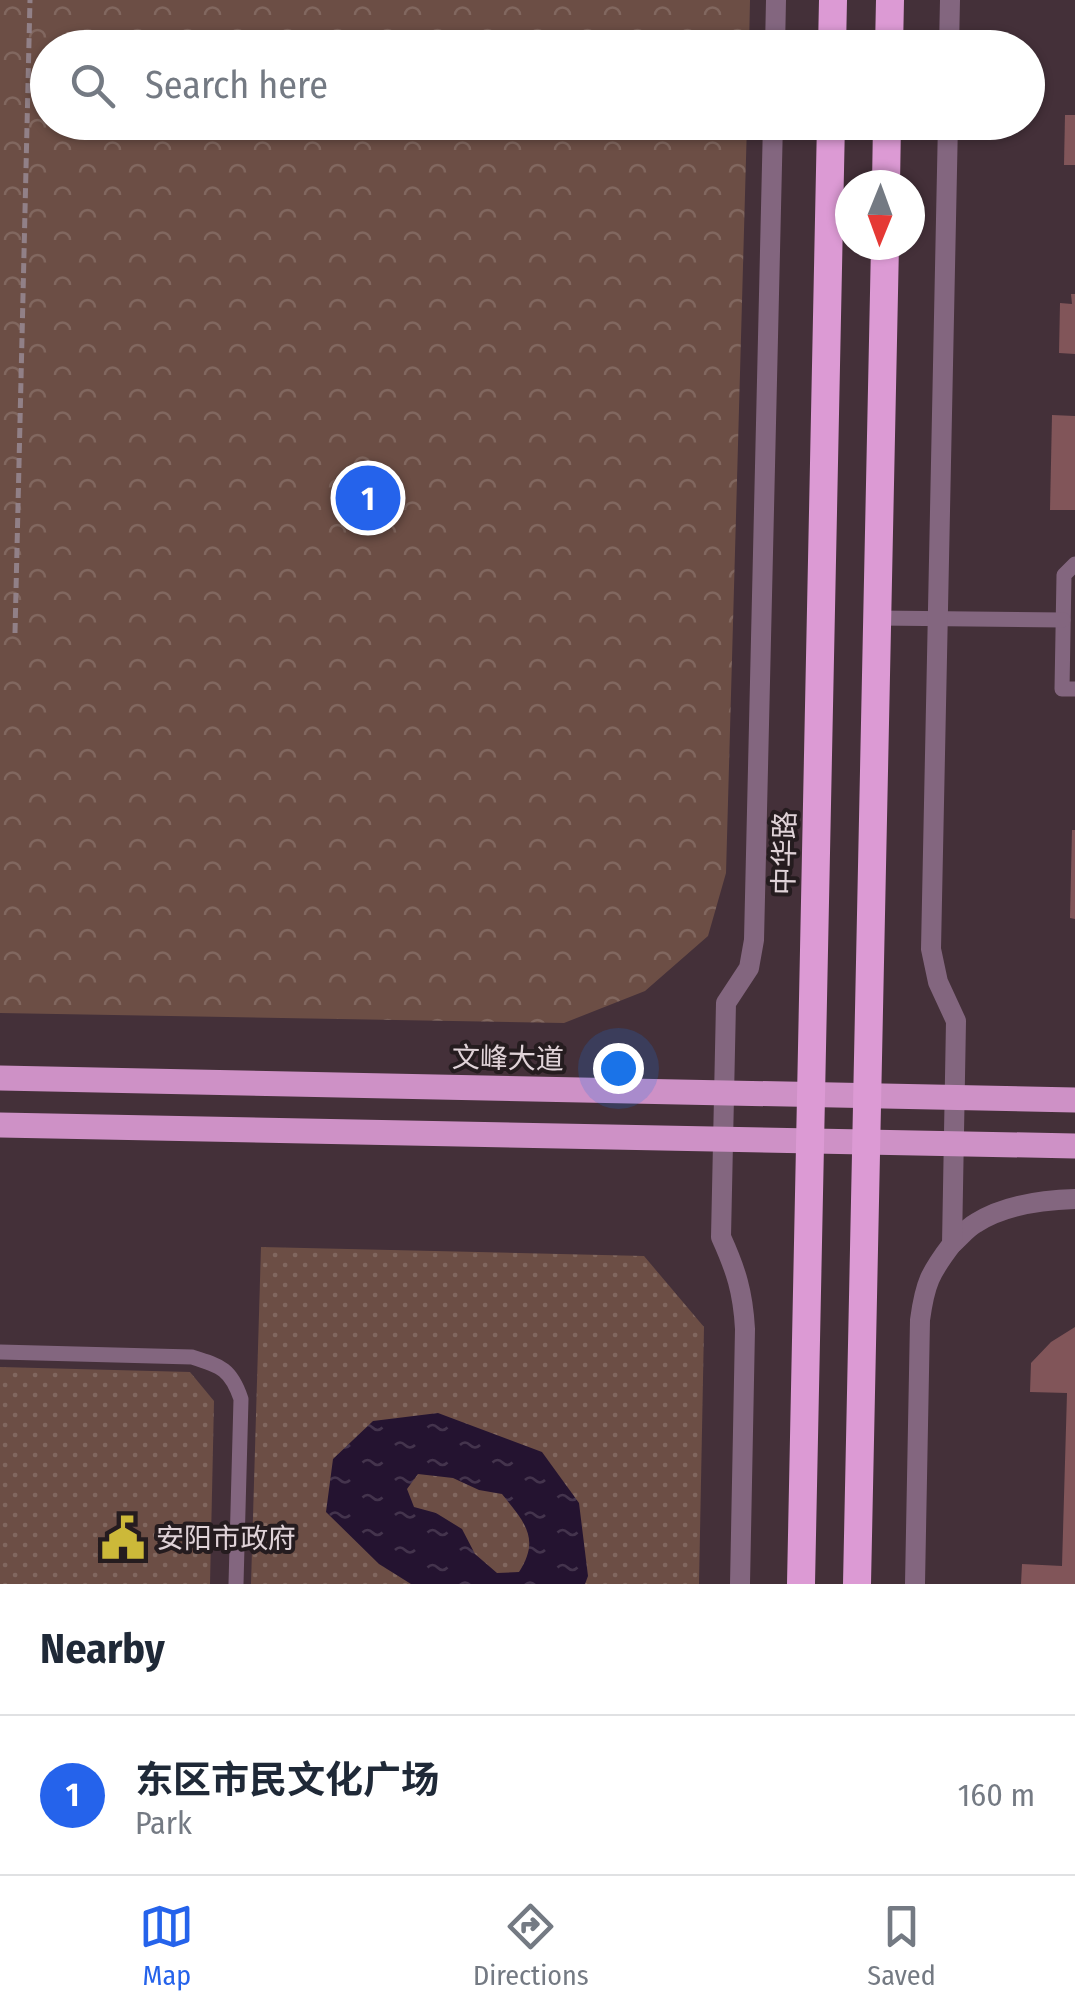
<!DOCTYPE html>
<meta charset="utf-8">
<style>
:root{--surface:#fff;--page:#f6f6f7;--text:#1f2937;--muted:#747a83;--line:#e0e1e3;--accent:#2563eb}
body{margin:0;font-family:"Fira Sans Condensed","Noto Sans SC",sans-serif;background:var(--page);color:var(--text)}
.compass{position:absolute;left:835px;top:170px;width:90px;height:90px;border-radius:50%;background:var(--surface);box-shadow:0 2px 8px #0004;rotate:181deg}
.you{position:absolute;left:618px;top:1068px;width:35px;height:35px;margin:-25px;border:8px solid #fff;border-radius:50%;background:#1a73e8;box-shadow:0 0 0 15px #1a73e833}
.badge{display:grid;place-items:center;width:65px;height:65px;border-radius:50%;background:var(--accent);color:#fff;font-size:32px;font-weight:700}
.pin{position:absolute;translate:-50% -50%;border:5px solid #fff;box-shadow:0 2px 10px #0006}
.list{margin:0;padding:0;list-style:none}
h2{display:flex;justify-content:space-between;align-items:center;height:130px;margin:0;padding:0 40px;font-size:42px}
h2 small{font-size:32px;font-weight:400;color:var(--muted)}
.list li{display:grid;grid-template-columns:65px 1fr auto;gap:30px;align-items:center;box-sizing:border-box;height:160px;padding:0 40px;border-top:2px solid var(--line)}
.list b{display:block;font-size:38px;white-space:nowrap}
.list p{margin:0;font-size:32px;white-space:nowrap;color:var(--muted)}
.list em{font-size:32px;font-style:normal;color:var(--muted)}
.icon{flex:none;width:55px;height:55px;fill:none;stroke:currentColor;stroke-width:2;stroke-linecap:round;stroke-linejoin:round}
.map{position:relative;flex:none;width:1075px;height:1584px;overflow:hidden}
.search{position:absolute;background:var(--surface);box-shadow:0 2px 8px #0004;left:30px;right:30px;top:30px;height:110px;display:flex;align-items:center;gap:25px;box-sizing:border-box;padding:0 35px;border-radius:55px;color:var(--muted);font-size:38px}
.sheet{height:290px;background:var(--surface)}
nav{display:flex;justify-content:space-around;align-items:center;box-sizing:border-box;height:140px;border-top:2px solid var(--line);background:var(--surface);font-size:28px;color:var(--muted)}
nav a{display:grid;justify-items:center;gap:5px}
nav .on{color:var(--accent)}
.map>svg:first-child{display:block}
</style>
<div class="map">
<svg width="1075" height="1584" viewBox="0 0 1075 1584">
<defs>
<pattern id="park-crowns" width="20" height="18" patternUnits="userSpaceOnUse" patternTransform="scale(2.5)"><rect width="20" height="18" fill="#6c4e45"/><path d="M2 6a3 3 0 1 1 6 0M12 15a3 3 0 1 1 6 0" fill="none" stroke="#81675f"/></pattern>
<pattern id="garden-dots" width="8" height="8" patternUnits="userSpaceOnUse" patternTransform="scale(2.5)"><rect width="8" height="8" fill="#6c4e45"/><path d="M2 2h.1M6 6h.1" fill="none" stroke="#81675f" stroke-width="1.8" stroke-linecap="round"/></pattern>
<pattern id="water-ripples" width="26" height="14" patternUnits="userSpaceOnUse" patternTransform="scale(2.5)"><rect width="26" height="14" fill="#241330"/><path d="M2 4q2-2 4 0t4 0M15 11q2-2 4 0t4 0" fill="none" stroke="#44344d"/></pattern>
</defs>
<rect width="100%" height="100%" fill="#443039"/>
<polygon fill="url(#park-crowns)" points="0,0 750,0 749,47 48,48 48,122 747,123 726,873 708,936 645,991 564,1023 0,1013"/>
<g fill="url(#garden-dots)">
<polygon points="261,1247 644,1256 704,1327 699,1584 251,1584"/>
<polygon points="0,1367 190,1372 214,1401 210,1584 0,1584"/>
</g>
<path fill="url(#water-ripples)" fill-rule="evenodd" d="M438 1413 542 1452 579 1503 588 1576 585 1584H411L379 1564 326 1512 333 1459 373 1421ZM418 1474 453 1478 479 1490 502 1494C524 1522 541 1538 519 1572L497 1573 475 1554 462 1529 436 1513 414 1507 407 1489Z"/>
<g fill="#815559">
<polygon points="1065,115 1075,115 1075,165 1064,165"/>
<polygon points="1071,294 1075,294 1075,354 1059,353 1060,303 1072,304"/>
<polygon points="1052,415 1075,416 1075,510 1050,510"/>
<polygon points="1072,830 1075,830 1075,919 1070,918"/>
<polygon points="1075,1327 1075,1584 1021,1584 1022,1564 1062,1566 1067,1393 1030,1392 1031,1363 1051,1342"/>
</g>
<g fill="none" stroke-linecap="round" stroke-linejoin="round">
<polyline stroke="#918087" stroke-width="5" stroke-dasharray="10 5" stroke-linecap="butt" points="15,633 30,0"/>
<g stroke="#83667f" stroke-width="15">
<polyline points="1075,564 1064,575 1062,689 1075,689"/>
<polyline points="877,618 1063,620"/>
<path d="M0 1352 192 1357C221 1366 231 1369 241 1399L236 1584"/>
</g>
<g stroke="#83667f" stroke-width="20">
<polyline points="775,48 776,0"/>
<polyline points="949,48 950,0"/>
<path d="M952 1244C960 1237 967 1228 976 1223 1004 1205 1042 1200 1075 1199"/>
<path d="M740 1584 745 1329C743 1292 736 1270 721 1237L726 1003 749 968 754 940 773 122"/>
<path d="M915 1584 920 1320C925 1283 930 1273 952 1244L956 1021 938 982 931 949 948 122"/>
</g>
<g stroke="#ce91c6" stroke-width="25">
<polyline points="0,1078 1075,1100"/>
<polyline points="0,1125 1075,1146"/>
</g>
<g stroke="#dc9ad4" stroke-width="28">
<polyline points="832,48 833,0"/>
<polyline points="889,48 890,0"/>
<polyline points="886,185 887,122"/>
<polyline points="801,1584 831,122"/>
<polyline points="857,1584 885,245"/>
</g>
</g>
<defs>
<g id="civic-bare" transform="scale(3.45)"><path d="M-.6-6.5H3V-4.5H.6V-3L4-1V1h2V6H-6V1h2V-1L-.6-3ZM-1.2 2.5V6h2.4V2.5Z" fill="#ccb939" stroke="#251c1f" stroke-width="2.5" paint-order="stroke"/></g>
</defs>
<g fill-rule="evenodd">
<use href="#civic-bare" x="123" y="1538"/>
</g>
<g text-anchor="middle" stroke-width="8" stroke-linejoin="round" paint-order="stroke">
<g font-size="28" fill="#e0d3d8" stroke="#251c1f">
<text transform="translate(784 853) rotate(-89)" y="10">中华路</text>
<text transform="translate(508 1058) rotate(1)" y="10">文峰大道</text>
</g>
<g font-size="28" fill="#e0d3d8" stroke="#251c1f" text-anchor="start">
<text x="156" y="1548">安阳市政府</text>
</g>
</g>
</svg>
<svg class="compass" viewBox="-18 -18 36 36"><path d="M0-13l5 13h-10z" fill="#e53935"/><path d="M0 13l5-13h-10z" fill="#747a83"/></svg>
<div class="you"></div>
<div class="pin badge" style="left:368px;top:498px">1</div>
<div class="search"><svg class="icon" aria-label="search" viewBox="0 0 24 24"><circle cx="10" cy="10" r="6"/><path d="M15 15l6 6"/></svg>Search here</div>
</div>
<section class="sheet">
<h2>Nearby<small></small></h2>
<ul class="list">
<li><span class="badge">1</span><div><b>东区市民文化广场</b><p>Park</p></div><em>160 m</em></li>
</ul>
</section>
<nav>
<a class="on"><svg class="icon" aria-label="map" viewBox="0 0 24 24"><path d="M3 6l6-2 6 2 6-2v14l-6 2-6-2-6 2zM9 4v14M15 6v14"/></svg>Map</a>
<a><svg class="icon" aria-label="directions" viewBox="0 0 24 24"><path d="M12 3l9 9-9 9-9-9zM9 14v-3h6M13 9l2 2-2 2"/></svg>Directions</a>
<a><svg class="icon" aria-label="saved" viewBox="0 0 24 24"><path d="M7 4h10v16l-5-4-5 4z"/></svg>Saved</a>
</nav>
